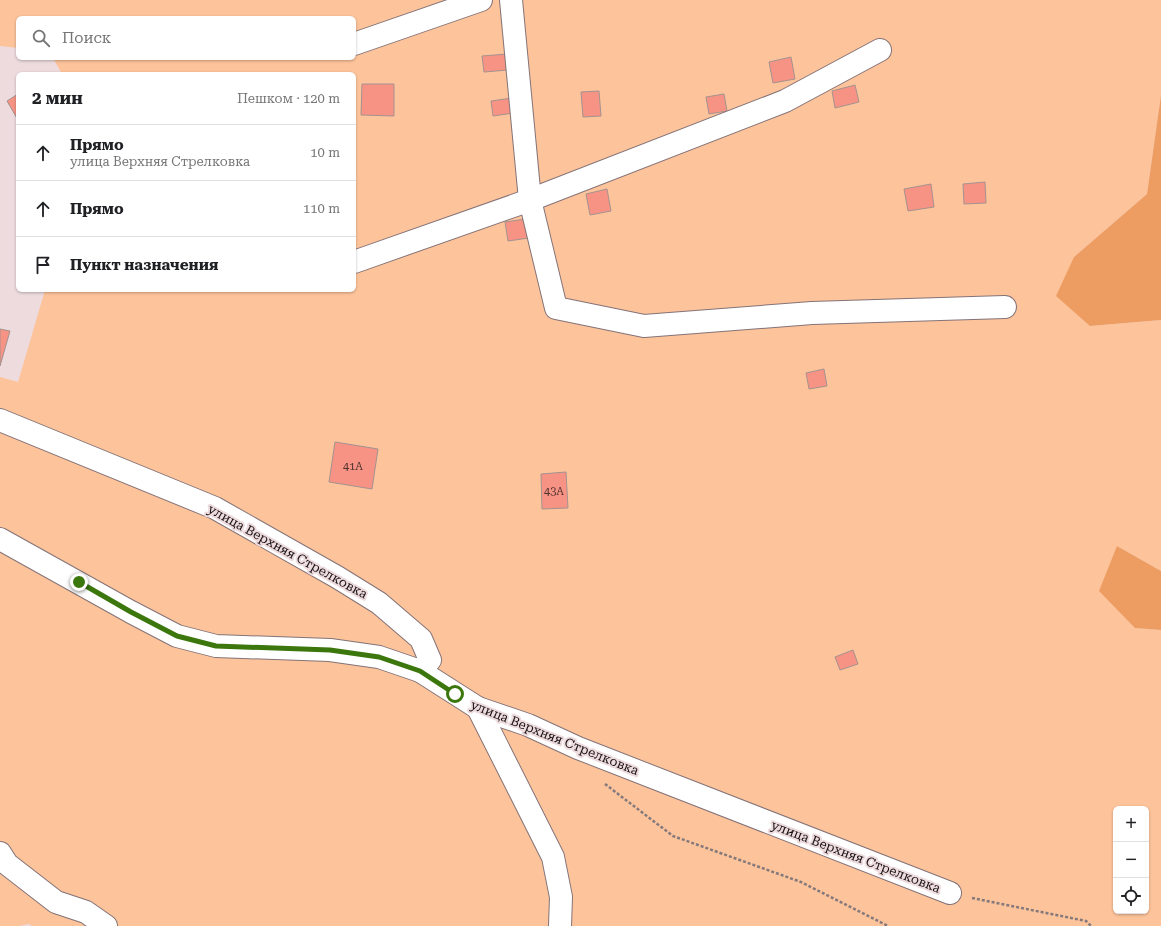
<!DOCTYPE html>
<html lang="ru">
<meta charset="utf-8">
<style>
:root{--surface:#fff;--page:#f6f6f6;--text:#202124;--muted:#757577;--line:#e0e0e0}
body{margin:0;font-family:"Roboto Serif",serif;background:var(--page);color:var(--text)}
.controls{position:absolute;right:12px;bottom:12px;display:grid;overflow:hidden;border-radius:6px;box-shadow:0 1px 3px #0004}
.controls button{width:36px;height:36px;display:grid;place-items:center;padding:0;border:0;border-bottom:1px solid var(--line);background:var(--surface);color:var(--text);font:20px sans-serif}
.stop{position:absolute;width:12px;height:12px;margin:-9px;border:3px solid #3c770d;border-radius:50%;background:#fff}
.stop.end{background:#3c770d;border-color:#fff;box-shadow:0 1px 4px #0008}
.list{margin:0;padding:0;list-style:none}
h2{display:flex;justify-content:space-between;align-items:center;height:52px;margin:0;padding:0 16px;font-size:17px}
h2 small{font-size:13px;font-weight:400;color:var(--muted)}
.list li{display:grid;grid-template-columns:26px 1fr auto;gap:12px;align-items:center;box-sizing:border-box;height:56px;padding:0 16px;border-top:1px solid var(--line)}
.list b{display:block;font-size:15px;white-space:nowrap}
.list p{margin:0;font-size:13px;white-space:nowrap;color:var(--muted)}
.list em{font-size:13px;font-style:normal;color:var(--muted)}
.icon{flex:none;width:22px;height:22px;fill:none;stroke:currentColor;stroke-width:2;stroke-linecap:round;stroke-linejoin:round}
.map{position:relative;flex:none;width:1161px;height:926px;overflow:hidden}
.search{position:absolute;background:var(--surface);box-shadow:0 1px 3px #0004;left:16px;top:16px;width:340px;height:44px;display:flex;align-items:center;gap:10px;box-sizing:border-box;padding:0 14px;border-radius:6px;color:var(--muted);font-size:15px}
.panel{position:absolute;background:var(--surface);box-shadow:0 1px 3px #0004;left:16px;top:72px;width:340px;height:220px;border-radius:6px}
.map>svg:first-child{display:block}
</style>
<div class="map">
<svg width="1161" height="926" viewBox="0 0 1161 926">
<rect width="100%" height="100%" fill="#eddbde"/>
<path fill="#fdc39b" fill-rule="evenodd" d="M0 0H1161V95L1147 194 1074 257 1090 326 1161 320V571L1117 546 1135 628 1161 630V926H32L29 924 19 926H0V377L18 382 45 290H354V74H62L53 58H354V18H18V48L0 46ZM1116 809H1146V911H1116Z"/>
<g fill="#ed9d62">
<polygon points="1161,95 1161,320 1090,326 1056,296 1074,257 1147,194"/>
<polygon points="1117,546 1161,571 1161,630 1135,628 1099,591"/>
</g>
<g fill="#f69384" stroke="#a49390">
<polygon points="507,54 508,70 484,72 482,56"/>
<polygon points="791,57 795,79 773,83 769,62"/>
<polygon points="362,84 394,84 394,116 361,115"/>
<polygon points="855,85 859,102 835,108 832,91"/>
<polygon points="599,91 601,116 583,117 581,92"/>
<polygon points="18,94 18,120 7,101"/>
<polygon points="724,94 727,111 709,114 706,97"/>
<polygon points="512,98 514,113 493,116 491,101"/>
<polygon points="985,182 986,203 964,204 963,184"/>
<polygon points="931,184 934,207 908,211 904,189"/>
<polygon points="607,189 611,211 590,215 586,194"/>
<polygon points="526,219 529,238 508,241 505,222"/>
<polygon points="0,329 10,331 0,366"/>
<polygon points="824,369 827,386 809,389 806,373"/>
<polygon points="335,442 378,449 372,489 329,482"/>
<polygon points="566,472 568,508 542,509 541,474"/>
<polygon points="853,650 858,664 840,670 835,657"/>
</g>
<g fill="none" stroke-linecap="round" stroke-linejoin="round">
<g stroke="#847377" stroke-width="24">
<g id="minor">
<polyline points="511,0 530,200 556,308 644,326 812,313 1005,307"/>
<polyline points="354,44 481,0"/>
<polyline points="354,262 530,200 785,101 880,50"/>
<polyline points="0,420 215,508 337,577 379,603 421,639 430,660 420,671 478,708 528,725 578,748 950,893"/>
<polyline points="0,539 131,612 177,636 216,646 330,650 379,657 420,671"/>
<polyline points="478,708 553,857 561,897 560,926"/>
<polyline points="0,853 7,864 56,902 86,912 106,926"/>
</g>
</g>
<g stroke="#85797b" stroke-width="2.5" stroke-dasharray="3 2" stroke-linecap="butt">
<polyline points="605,784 673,836 801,882 888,926"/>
<polyline points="972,898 1086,921 1091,926"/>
</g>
<use href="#minor" stroke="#fff" stroke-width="22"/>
</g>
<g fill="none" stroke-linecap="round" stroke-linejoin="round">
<polyline stroke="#3c770d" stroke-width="5" points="79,582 131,612 177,636 216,646 330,650 379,657 420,671 455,694"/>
</g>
<g text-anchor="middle" stroke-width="4" stroke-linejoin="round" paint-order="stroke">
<g font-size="11" fill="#4f322e">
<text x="353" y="470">41А</text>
<text x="554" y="495">43А</text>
</g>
<g font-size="13" fill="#171112" stroke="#eddbde">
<text transform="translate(288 551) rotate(29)" y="5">улица Верхняя Стрелковка</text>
<text transform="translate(555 737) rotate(22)" y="5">улица Верхняя Стрелковка</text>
<text transform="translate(856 856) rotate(21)" y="5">улица Верхняя Стрелковка</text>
</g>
</g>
</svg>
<div class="controls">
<button>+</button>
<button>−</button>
<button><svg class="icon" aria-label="locate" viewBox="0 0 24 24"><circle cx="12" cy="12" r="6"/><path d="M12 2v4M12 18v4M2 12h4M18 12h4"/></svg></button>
</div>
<div class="stop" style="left:455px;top:694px"></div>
<div class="stop end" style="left:79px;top:582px"></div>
<div class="search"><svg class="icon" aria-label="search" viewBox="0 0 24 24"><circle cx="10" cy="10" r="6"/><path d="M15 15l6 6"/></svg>Поиск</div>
<section class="panel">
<h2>2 мин<small>Пешком · 120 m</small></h2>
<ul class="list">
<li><svg class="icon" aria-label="ahead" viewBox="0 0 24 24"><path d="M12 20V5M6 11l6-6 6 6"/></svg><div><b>Прямо</b><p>улица Верхняя Стрелковка</p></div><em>10 m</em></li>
<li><svg class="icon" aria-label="ahead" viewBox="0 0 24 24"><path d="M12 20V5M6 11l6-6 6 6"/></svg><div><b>Прямо</b></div><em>110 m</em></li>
<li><svg class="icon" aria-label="arrive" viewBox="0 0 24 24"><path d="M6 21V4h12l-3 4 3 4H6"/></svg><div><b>Пункт назначения</b></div></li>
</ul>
</section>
</div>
